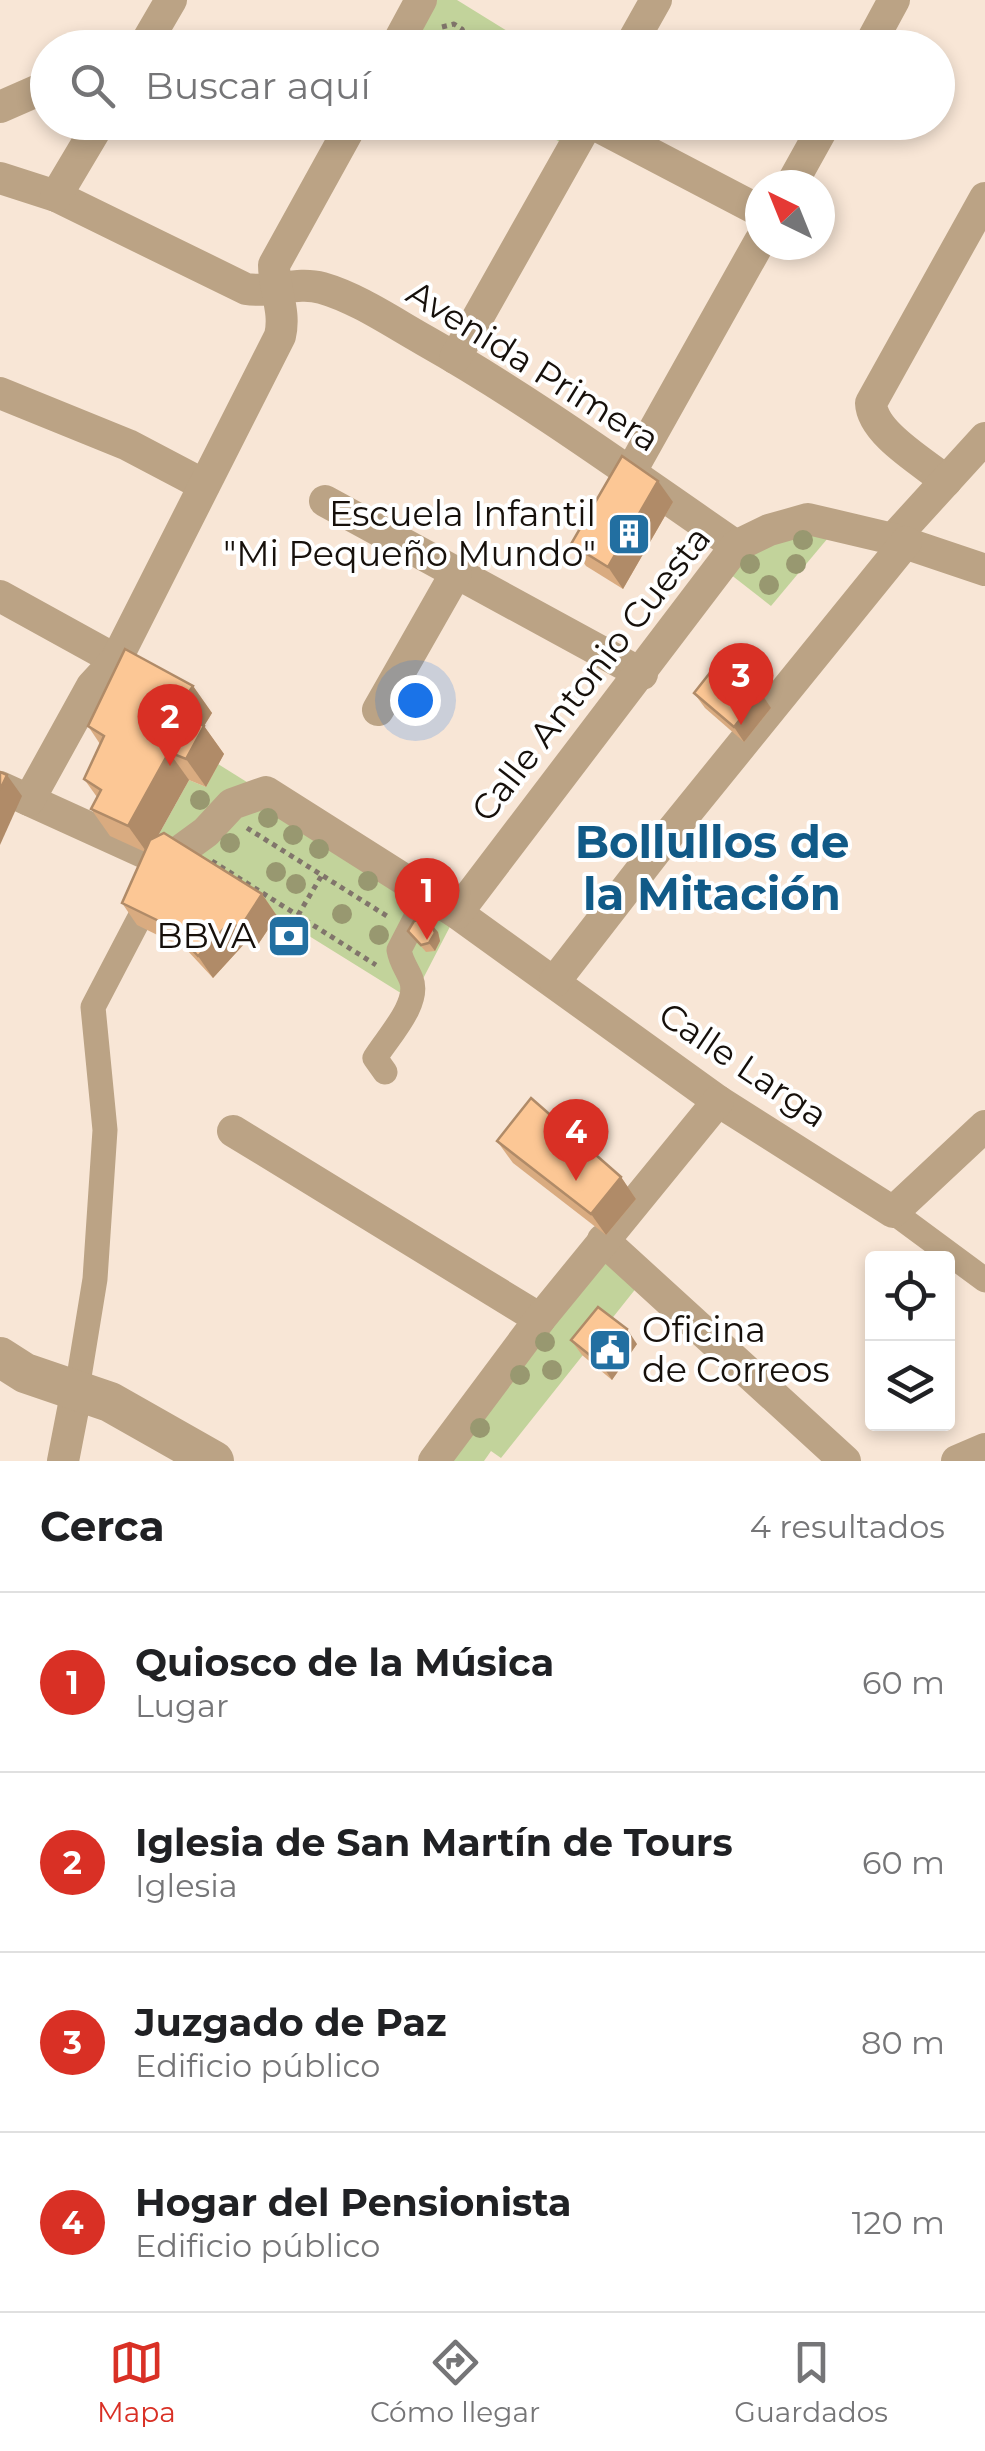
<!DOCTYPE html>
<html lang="es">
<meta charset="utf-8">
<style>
:root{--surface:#fff;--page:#f2f2f2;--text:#202124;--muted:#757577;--line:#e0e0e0;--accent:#d93025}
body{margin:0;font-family:Montserrat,sans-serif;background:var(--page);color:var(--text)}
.controls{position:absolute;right:30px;bottom:30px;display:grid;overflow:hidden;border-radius:10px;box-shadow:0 5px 15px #0003}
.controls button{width:90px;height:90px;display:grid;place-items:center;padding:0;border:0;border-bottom:2px solid var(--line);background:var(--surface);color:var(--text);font:50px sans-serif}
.compass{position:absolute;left:745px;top:170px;width:90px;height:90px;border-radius:50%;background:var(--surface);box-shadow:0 5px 15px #0003;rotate:317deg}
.you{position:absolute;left:415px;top:700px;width:35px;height:35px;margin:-25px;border:8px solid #fff;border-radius:50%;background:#1a73e8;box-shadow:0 0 0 15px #1a73e833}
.badge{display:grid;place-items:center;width:65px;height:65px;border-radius:50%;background:var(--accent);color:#fff;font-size:32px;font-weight:700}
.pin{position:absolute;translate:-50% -82px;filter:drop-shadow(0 2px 5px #0008)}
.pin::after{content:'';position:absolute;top:52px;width:35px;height:30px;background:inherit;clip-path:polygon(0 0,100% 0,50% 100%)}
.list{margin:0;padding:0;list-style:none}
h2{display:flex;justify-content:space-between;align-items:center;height:130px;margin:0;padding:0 40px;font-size:42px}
h2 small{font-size:32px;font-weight:400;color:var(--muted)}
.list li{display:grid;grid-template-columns:65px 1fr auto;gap:30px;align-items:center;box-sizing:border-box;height:180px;padding:0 40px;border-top:2px solid var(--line)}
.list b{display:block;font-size:38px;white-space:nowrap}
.list p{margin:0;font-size:32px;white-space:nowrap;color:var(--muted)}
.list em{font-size:32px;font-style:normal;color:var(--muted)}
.icon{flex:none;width:55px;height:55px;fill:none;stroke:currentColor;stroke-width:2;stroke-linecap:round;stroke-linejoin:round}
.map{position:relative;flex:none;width:985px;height:1461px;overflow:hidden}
.search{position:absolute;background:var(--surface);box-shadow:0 5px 15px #0003;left:30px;right:30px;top:30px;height:110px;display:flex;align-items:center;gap:25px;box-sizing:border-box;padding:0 35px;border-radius:55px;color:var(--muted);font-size:38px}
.sheet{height:850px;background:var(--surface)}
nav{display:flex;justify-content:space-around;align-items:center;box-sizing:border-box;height:140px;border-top:2px solid var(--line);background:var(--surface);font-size:28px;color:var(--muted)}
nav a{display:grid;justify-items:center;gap:5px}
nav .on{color:var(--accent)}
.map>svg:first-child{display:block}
</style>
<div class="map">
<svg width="985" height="1461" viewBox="0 0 985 1461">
<rect width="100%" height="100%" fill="#f8e6d6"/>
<g fill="#c2d39b">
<polygon points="421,0 457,0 533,47 395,48"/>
<polygon points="523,123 588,123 572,148"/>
<polygon points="838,526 771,606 721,567 736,546"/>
<polygon points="218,764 457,913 412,1000 179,855 148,854 189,780 206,787"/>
<polygon points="603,1240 645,1277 501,1458 491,1451 484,1461 436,1461"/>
</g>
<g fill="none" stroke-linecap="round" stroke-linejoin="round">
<g stroke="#81756b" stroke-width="5" stroke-dasharray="5 5" stroke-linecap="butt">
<polyline points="442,27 454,24 462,29 465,37 461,48"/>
<polyline points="492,48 509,48"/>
<polyline points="247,828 390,918"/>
<polyline points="212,861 376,965"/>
<polyline points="298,915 322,875"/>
</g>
<g stroke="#bba385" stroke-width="25">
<path d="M385 1072 375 1058C387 1038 421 1003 411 979 407 969 401 962 399 950L428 894"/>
<polyline points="893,1212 985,1280"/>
<polyline points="77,1389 95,1279 105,1130 93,1007 151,896"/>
</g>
<g stroke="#bba385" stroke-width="32">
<polyline points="143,48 171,0"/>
<polyline points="395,48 421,0"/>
<polyline points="629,48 656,0"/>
<polyline points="868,48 894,0"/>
<polyline points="0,107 48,86"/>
<polyline points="590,122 760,211"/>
<path d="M0 178 56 196 246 289C272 293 297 281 322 288 357 298 392 322 424 340 532 401 634 476 736 546"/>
<polyline points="791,185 826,122"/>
<polyline points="56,196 100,122"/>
<polyline points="455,358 588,122"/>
<polyline points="0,393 128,445 204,485"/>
<polyline points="630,473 760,241"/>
<path d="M946 481C923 462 872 433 871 403L985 198"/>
<polyline points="325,501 642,674"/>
<polyline points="893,539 985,438"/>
<polyline points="0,596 116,660"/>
<polyline points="378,710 456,573"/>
<polyline points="0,787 165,862 206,832 232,804 266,792 457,913 718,1101 893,1212 985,1126"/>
<path d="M29 800 92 686 116 660 280 336C286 311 274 290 274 265L353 122"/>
<polyline points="457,913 736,546 769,530 808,519 893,539 985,570"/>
<polyline points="555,981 662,843 906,542"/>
<polyline points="233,1131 540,1319"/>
<polyline points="603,1240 845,1461"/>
<polyline points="63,1461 77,1389"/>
<polyline points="434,1461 540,1319 718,1101"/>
<polyline points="957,1461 985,1449"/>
</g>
<polyline stroke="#bba385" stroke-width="40" points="0,1357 25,1373 110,1402 214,1461"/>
</g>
<g fill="#989870">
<circle cx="803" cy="540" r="10"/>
<circle cx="750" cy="564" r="10"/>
<circle cx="796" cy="564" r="10"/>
<circle cx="769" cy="585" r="10"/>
<circle cx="200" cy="800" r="10"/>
<circle cx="268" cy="818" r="10"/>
<circle cx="293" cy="835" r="10"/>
<circle cx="230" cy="843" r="10"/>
<circle cx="319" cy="849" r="10"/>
<circle cx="276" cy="872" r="10"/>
<circle cx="368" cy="881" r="10"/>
<circle cx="296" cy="884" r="10"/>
<circle cx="342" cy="914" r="10"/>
<circle cx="379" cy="935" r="10"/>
<circle cx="545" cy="1342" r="10"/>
<circle cx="552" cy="1370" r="10"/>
<circle cx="520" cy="1375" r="10"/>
<circle cx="480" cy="1428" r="10"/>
</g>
<g fill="#d9ab80">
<polygon points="673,502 623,589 586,566 571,544"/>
<polygon points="193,686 212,713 204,726 224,754 206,787 189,780 157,836 262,894 277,916 255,949 245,943 213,978 186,949 137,925 122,903 145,852 110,836 91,809 97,797 84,779 100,744 88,726"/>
<polygon points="694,693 771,708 744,742 705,708"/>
<polygon points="408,931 438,932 440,941 435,951 426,952"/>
<polygon points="497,1141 621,1177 636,1199 606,1235 513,1163"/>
<polygon points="571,1340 637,1344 612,1380 582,1355"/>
</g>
<g fill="#b08b68">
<polygon points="658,481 673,502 623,589 608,567"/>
<polygon points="193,686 212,713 196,739 176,711"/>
<polygon points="761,693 771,708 744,742 734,727"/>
<polygon points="204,726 224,754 206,787 186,759"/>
<polygon points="169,752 189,780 148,854 128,826"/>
<polygon points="7,775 22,796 0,845 0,790"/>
<polygon points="262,894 277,916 255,949 240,928"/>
<polygon points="230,922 245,943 213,978 198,956"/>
<polygon points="432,925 438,932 440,941 435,951 429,943"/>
<polygon points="621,1177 636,1199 606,1235 591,1214"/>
<polygon points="627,1329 637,1344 612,1380 602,1365"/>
</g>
<g fill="#fcc795" stroke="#b08b68" stroke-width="2.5">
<polygon points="622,456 658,481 608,567 571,544"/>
<polygon points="125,649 193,686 176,711 204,726 186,759 169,752 128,826 91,809 101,790 84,779 104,736 88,726"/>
<polygon points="720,660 761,693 734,727 694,693"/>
<polygon points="0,772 7,775 0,790"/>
<polygon points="164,833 262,894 240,928 230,922 198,956 171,927 122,903 150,840"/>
<polygon points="424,919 432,925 435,933 429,943 421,945 408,931 414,921"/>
<polygon points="531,1098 621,1177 591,1214 497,1141"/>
<polygon points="598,1307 627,1329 602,1365 571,1340"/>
</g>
<defs>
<g id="building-square" transform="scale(2.25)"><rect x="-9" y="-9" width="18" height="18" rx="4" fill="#226fa1" stroke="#fff"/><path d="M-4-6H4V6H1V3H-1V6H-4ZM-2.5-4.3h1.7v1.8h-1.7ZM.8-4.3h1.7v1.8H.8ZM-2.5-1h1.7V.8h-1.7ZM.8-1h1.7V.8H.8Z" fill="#fff"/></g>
<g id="bank-square" transform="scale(2.25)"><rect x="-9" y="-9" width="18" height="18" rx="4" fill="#226fa1" stroke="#fff"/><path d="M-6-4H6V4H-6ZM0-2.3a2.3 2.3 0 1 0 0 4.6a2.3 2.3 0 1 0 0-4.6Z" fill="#fff"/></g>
<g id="civic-square" transform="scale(2.25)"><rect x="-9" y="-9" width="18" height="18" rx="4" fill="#226fa1" stroke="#fff"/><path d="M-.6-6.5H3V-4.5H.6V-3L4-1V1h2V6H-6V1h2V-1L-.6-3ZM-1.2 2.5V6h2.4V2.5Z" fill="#fff"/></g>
</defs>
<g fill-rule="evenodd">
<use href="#building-square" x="629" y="534"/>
<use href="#bank-square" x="289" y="936"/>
<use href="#civic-square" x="610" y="1350"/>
</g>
<g text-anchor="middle" stroke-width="8" stroke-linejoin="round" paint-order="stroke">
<g font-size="35" fill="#16100b" stroke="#fff">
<text transform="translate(533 366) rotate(32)" y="12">Avenida Primera</text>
<text transform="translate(591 674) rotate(-52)" y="12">Calle Antonio Cuesta</text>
<text transform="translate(743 1065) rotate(34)" y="12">Calle Larga</text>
</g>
<g font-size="35" fill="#16100b" stroke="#fff" text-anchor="end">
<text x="596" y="526">Escuela Infantil<tspan x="596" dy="40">"Mi Pequeño Mundo"</tspan></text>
<text x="256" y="948">BBVA</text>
<text x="642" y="1342" text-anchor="start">Oficina<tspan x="642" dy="40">de Correos</tspan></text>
</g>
<g font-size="45" font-weight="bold" fill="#115a87" stroke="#fff">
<text x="712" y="858">Bollullos de<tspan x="712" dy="52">la Mitación</tspan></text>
</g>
</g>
</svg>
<div class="controls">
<button><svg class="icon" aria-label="locate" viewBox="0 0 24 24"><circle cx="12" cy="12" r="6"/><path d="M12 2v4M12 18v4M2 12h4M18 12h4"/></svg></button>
<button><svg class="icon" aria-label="layers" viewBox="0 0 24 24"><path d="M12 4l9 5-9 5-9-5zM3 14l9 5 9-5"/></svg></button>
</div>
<svg class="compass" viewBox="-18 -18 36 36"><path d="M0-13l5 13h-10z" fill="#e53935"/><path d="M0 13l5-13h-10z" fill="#757577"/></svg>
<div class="you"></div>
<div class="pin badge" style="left:427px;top:940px">1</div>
<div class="pin badge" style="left:170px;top:766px">2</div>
<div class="pin badge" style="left:741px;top:725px">3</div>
<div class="pin badge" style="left:576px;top:1181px">4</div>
<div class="search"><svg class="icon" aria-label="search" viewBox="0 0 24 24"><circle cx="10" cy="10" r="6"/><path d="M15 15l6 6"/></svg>Buscar aquí</div>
</div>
<section class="sheet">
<h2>Cerca<small>4 resultados</small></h2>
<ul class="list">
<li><span class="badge">1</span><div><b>Quiosco de la Música</b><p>Lugar</p></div><em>60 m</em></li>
<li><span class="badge">2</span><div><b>Iglesia de San Martín de Tours</b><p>Iglesia</p></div><em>60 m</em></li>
<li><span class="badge">3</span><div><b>Juzgado de Paz</b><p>Edificio público</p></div><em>80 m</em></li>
<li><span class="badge">4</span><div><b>Hogar del Pensionista</b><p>Edificio público</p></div><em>120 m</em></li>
</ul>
</section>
<nav>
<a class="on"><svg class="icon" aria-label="map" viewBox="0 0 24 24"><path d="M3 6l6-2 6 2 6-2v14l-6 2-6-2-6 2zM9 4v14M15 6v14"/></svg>Mapa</a>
<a><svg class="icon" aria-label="directions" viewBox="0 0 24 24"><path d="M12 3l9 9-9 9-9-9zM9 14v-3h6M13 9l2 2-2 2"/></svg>Cómo llegar</a>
<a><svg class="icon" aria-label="saved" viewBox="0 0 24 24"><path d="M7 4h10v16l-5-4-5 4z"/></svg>Guardados</a>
</nav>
